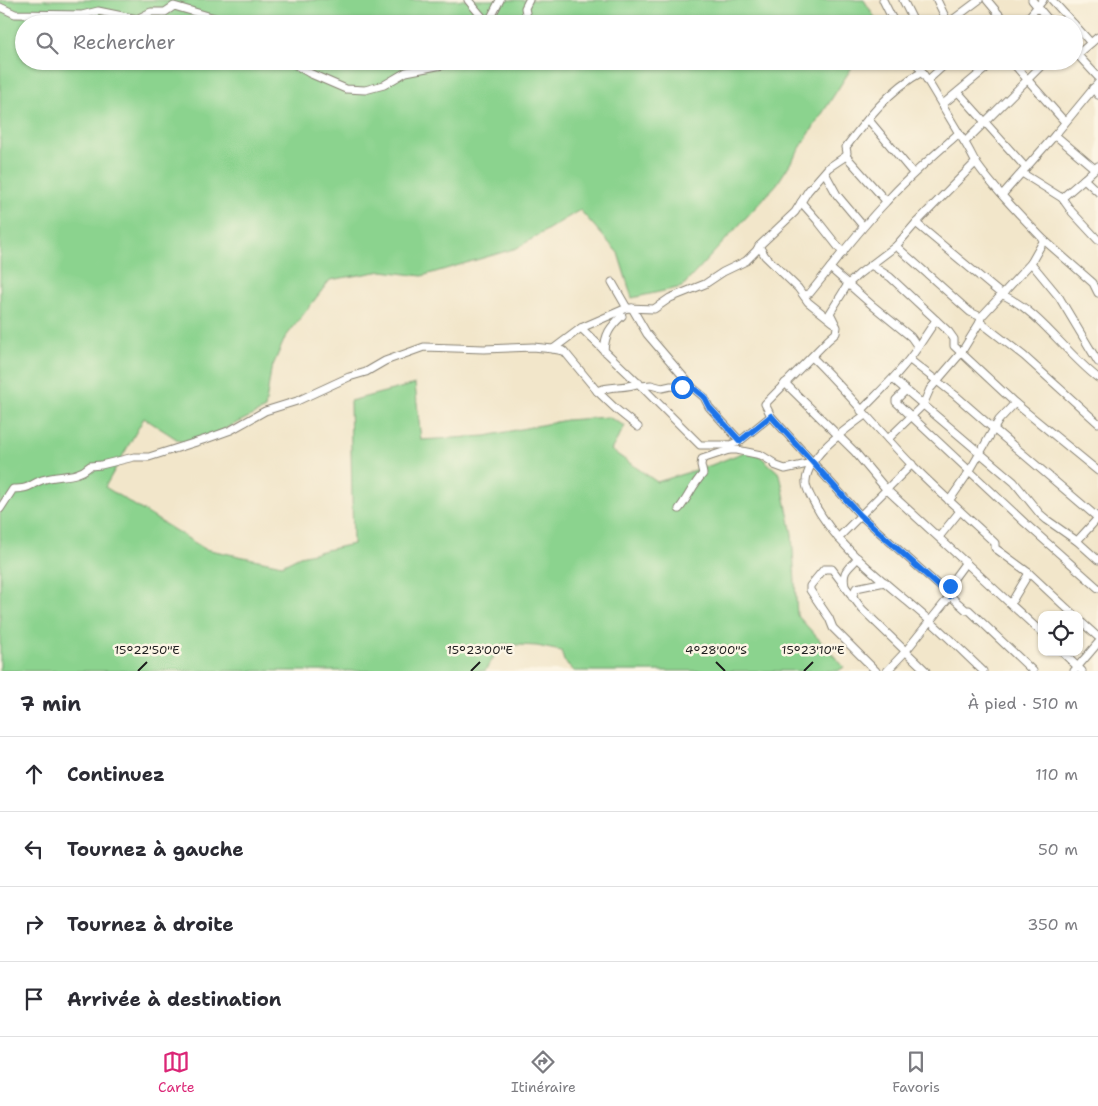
<!DOCTYPE html>
<html lang="fr">
<meta charset="utf-8">
<style>
:root{--surface:#fff;--page:#f2f2f3;--text:#2b2b33;--muted:#7c7c81;--line:#e1e1e2;--accent:#db2777}
body{margin:0;font-family:"Shantell Sans",sans-serif;background:var(--page);color:var(--text)}
.controls{position:absolute;right:15px;bottom:15px;display:grid;overflow:hidden;border-radius:10px;box-shadow:0 1px 4px #0004}
.controls button{width:45px;height:45px;display:grid;place-items:center;padding:0;border:0;border-bottom:1px solid var(--line);background:var(--surface);color:var(--text);font:25px sans-serif}
.stop{position:absolute;width:15px;height:15px;margin:-11px;border:4px solid #1a73e8;border-radius:50%;background:#fff}
.stop.end{background:#1a73e8;border-color:#fff;box-shadow:0 1px 5px #0008}
.list{margin:0;padding:0;list-style:none}
h2{display:flex;justify-content:space-between;align-items:center;height:65px;margin:0;padding:0 20px;font-size:21px}
h2 small{font-size:16px;font-weight:400;color:var(--muted)}
.list li{display:grid;grid-template-columns:32px 1fr auto;gap:15px;align-items:center;box-sizing:border-box;height:75px;padding:0 20px;border-top:1px solid var(--line)}
.list b{display:block;font-size:19px;white-space:nowrap}
.list em{font-size:16px;font-style:normal;color:var(--muted)}
.icon{flex:none;width:28px;height:28px;fill:none;stroke:currentColor;stroke-width:2;stroke-linecap:round;stroke-linejoin:round}
.map{position:relative;flex:none;width:1098px;height:671px;overflow:hidden}
.search{position:absolute;background:var(--surface);box-shadow:0 1px 4px #0004;left:15px;right:15px;top:15px;height:55px;display:flex;align-items:center;gap:12px;box-sizing:border-box;padding:0 18px;border-radius:28px;color:var(--muted);font-size:19px}
.sheet{height:365px;background:var(--surface)}
nav{display:flex;justify-content:space-around;align-items:center;box-sizing:border-box;height:70px;border-top:1px solid var(--line);background:var(--surface);font-size:14px;color:var(--muted)}
nav a{display:grid;justify-items:center;gap:2px}
nav .on{color:var(--accent)}
.map>svg:first-child{display:block}
</style>
<div class="map">
<svg width="1098" height="671" viewBox="0 0 1098 671">
<rect width="100%" height="100%" fill="#fcf5e5"/>
<filter id="ink" filterUnits="userSpaceOnUse"><feTurbulence type="fractalNoise" baseFrequency=".02" numOctaves="2"/><feDisplacementMap in="SourceGraphic" scale="10" xChannelSelector="R" yChannelSelector="G"/><feConvolveMatrix kernelMatrix="1 2 1 2 8 2 1 2 1" color-interpolation-filters="sRGB"/></filter>
<filter id="wash" filterUnits="userSpaceOnUse"><feTurbulence type="fractalNoise" baseFrequency=".0096" numOctaves="4" result="noise"/><feDisplacementMap in="SourceGraphic" scale="20" xChannelSelector="R" yChannelSelector="G"/><feGaussianBlur stdDeviation="1.12" result="paint"/><feColorMatrix in="noise" values="0 0 0 0 0 0 0 0 0 0 0 0 0 0 0 0 0 1.4 0 .05"/><feComposite in="paint" operator="in"/></filter>
<g filter="url(#wash)">
<rect width="100%" height="100%" fill="#f2e6ca"/>
<polygon fill="#8bd38e" stroke="#547855" points="0,0 864,0 877,21 876,24 24,24 24,61 856,61 777,184 682,287 632,298 618,253 580,210 517,248 422,276 382,271 330,280 285,338 271,370 265,409 189,447 144,418 105,487 205,549 282,565 300,556 353,544 350,401 415,384 421,440 486,436 566,420 608,417 625,426 611,450 657,482 709,466 752,449 780,474 792,534 797,615 844,667 838,671 574,671 564,661 561,651 537,646 502,644 485,671 0,671"/>
</g>
<g filter="url(#ink)">
<g fill="none" stroke-linecap="round" stroke-linejoin="round">
<g stroke="#878173" stroke-width="9">
<g id="minor">
<polyline points="468,0 488,24"/>
<polyline points="883,0 895,24"/>
<polyline points="903,0 915,24"/>
<polyline points="937,0 948,23"/>
<polyline points="987,0 1007,24"/>
<polyline points="1032,0 1052,24"/>
<polyline points="1052,0 1074,24"/>
<polyline points="0,7 15,14 82,15 98,11 137,19 151,12 165,12 174,6 215,18 225,24"/>
<polyline points="488,23 500,0"/>
<polyline points="523,24 527,18 525,8 529,0"/>
<polyline points="947,24 979,0"/>
<polyline points="993,24 1002,17"/>
<polyline points="1023,24 1043,0"/>
<polyline points="1074,24 1091,43"/>
<polyline points="1074,51 1098,77"/>
<polyline points="1077,55 1098,37"/>
<polyline points="289,61 309,73 346,89 365,90 384,85 406,72 463,61"/>
<path d="M915 61C933 88 948 116 965 143 969 149 972 156 976 163 996 191 1021 216 1044 240L1031 263 1059 297 1098 362"/>
<polyline points="978,61 985,69"/>
<polyline points="1011,61 1065,122"/>
<polyline points="928,80 949,61"/>
<polyline points="1093,88 1098,95"/>
<polyline points="958,92 1026,168"/>
<polyline points="942,105 985,69 992,61"/>
<polyline points="868,119 913,173"/>
<polyline points="1055,135 1095,169"/>
<polyline points="965,142 1046,61"/>
<polyline points="846,156 886,201"/>
<polyline points="976,162 916,223 896,246 859,274 848,284 830,313 837,327 836,333 828,340 765,404 771,416 860,515 966,610 969,610 1033,671"/>
<polyline points="825,173 837,195 863,226"/>
<polyline points="1022,173 1062,198 1072,212 1098,240"/>
<polyline points="1084,179 1098,166"/>
<polyline points="1002,195 1055,135 1098,83"/>
<polyline points="1062,198 1084,179 1098,192"/>
<polyline points="801,202 817,220 843,253"/>
<path d="M916 223 1001 294C1041 312 1064 352 1098 378"/>
<polyline points="1044,240 1093,283 1098,293"/>
<polyline points="759,246 765,256 798,288 808,302 833,322"/>
<polyline points="896,246 970,312 981,317"/>
<polyline points="871,265 890,277 949,332 954,339 954,346 1015,403 1098,471"/>
<path d="M830 268 873 306 911 337 918 347C902 371 881 390 861 411"/>
<polyline points="612,282 627,308"/>
<path d="M804 295 810 293C835 262 859 230 886 202 908 177 933 156 958 134"/>
<polyline points="632,308 647,334 693,388 704,397 709,407 740,441 771,416"/>
<polyline points="980,322 1024,356 1098,423"/>
<polyline points="581,328 641,386 651,385 662,388 671,386 693,388"/>
<polyline points="918,347 936,320"/>
<polyline points="553,349 564,351 597,391 617,410 638,427"/>
<path d="M604 351C605 334 610 327 622 316"/>
<path d="M812 357C847 391 877 429 911 464 938 491 967 517 995 543V548L1029 573 1074 615"/>
<polyline points="910,360 955,395 995,430 1098,518 1077,541"/>
<polyline points="893,379 1014,482 1040,514 1047,520 1077,541 1098,560"/>
<polyline points="785,383 855,452 886,489 1042,633"/>
<polyline points="641,386 700,445 730,445 740,441"/>
<polyline points="906,390 896,400 896,402 1025,523 1098,588"/>
<path d="M597 391C611 385 625 389 639 383"/>
<path d="M865 415C845 430 808 455 806 481 805 487 809 493 812 499 837 550 889 584 930 621 948 637 965 654 983 671"/>
<polyline points="888,439 923,405 930,389 961,353 980,322 981,317 1031,263"/>
<polyline points="729,450 737,450 761,455 774,463 774,465 785,469 812,463"/>
<polyline points="949,501 969,472 999,420 1015,403"/>
<path d="M0 509 13 489C30 489 29 485 42 480 59 474 76 479 90 466L101 465 134 457H149L206 439 231 430 265 411 297 401 349 377 366 372 385 361 424 347 484 349 533 347 553 349 581 328 627 308 654 309 670 298 705 284 723 272 746 261 756 251 759 246 795 212 808 191 828 168 846 156 847 153 846 147C867 119 890 89 922 72"/>
<path d="M679 509C688 498 693 484 703 474L701 465 702 459 729 450 728 445"/>
<polyline points="939,537 960,511"/>
<polyline points="838,538 912,464"/>
<path d="M845 586C842 570 848 569 858 558"/>
<polyline points="852,597 856,588 885,582"/>
<polyline points="1011,603 1029,573"/>
<polyline points="1079,620 1098,637"/>
<polyline points="1062,652 1082,671"/>
<polyline points="876,671 833,628 829,618 810,590 810,586 824,569 832,569 862,609 926,671"/>
<polyline points="887,671 905,652 950,596 952,581 966,562"/>
<polyline points="1074,671 1098,643"/>
</g>
</g>
<use href="#minor" stroke="#fff" stroke-width="7"/>
</g>
</g>
<g fill="none" stroke-linecap="round" stroke-linejoin="round" filter="url(#ink)">
<polyline stroke="#1a73e8" stroke-width="6" points="682,387 693,388 704,397 709,407 740,441 771,416 860,515 950,596 950,586"/>
</g>
<path fill="none" stroke="#1c1c1c" stroke-width="2" d="M716 662 725 671M138 671 147 662M471 671 480 662M804 671 813 662"/>
<g font-size="12" text-anchor="middle" fill="#1c1c1c" stroke="#fcf5e5" stroke-width="5" stroke-linejoin="round" paint-order="stroke">
<text x="716" y="654">4°28'00"S</text>
<text x="147" y="654">15°22'50"E</text>
<text x="480" y="654">15°23'00"E</text>
<text x="813" y="654">15°23'10"E</text>
</g>
</svg>
<div class="controls">
<button><svg class="icon" aria-label="locate" viewBox="0 0 24 24"><circle cx="12" cy="12" r="6"/><path d="M12 2v4M12 18v4M2 12h4M18 12h4"/></svg></button>
</div>
<div class="stop" style="left:682px;top:387px"></div>
<div class="stop end" style="left:950px;top:586px"></div>
<div class="search"><svg class="icon" aria-label="search" viewBox="0 0 24 24"><circle cx="10" cy="10" r="6"/><path d="M15 15l6 6"/></svg>Rechercher</div>
</div>
<section class="sheet">
<h2>7 min<small>À pied · 510 m</small></h2>
<ul class="list">
<li><svg class="icon" aria-label="ahead" viewBox="0 0 24 24"><path d="M12 20V5M6 11l6-6 6 6"/></svg><div><b>Continuez</b></div><em>110 m</em></li>
<li><svg class="icon" aria-label="left" viewBox="0 0 24 24"><path d="M17 20v-9H6M10 6l-5 5 5 5"/></svg><div><b>Tournez à gauche</b></div><em>50 m</em></li>
<li><svg class="icon" aria-label="right" viewBox="0 0 24 24"><path d="M7 20v-9h11M14 6l5 5-5 5"/></svg><div><b>Tournez à droite</b></div><em>350 m</em></li>
<li><svg class="icon" aria-label="arrive" viewBox="0 0 24 24"><path d="M6 21V4h12l-3 4 3 4H6"/></svg><div><b>Arrivée à destination</b></div></li>
</ul>
</section>
<nav>
<a class="on"><svg class="icon" aria-label="map" viewBox="0 0 24 24"><path d="M3 6l6-2 6 2 6-2v14l-6 2-6-2-6 2zM9 4v14M15 6v14"/></svg>Carte</a>
<a><svg class="icon" aria-label="directions" viewBox="0 0 24 24"><path d="M12 3l9 9-9 9-9-9zM9 14v-3h6M13 9l2 2-2 2"/></svg>Itinéraire</a>
<a><svg class="icon" aria-label="saved" viewBox="0 0 24 24"><path d="M7 4h10v16l-5-4-5 4z"/></svg>Favoris</a>
</nav>
